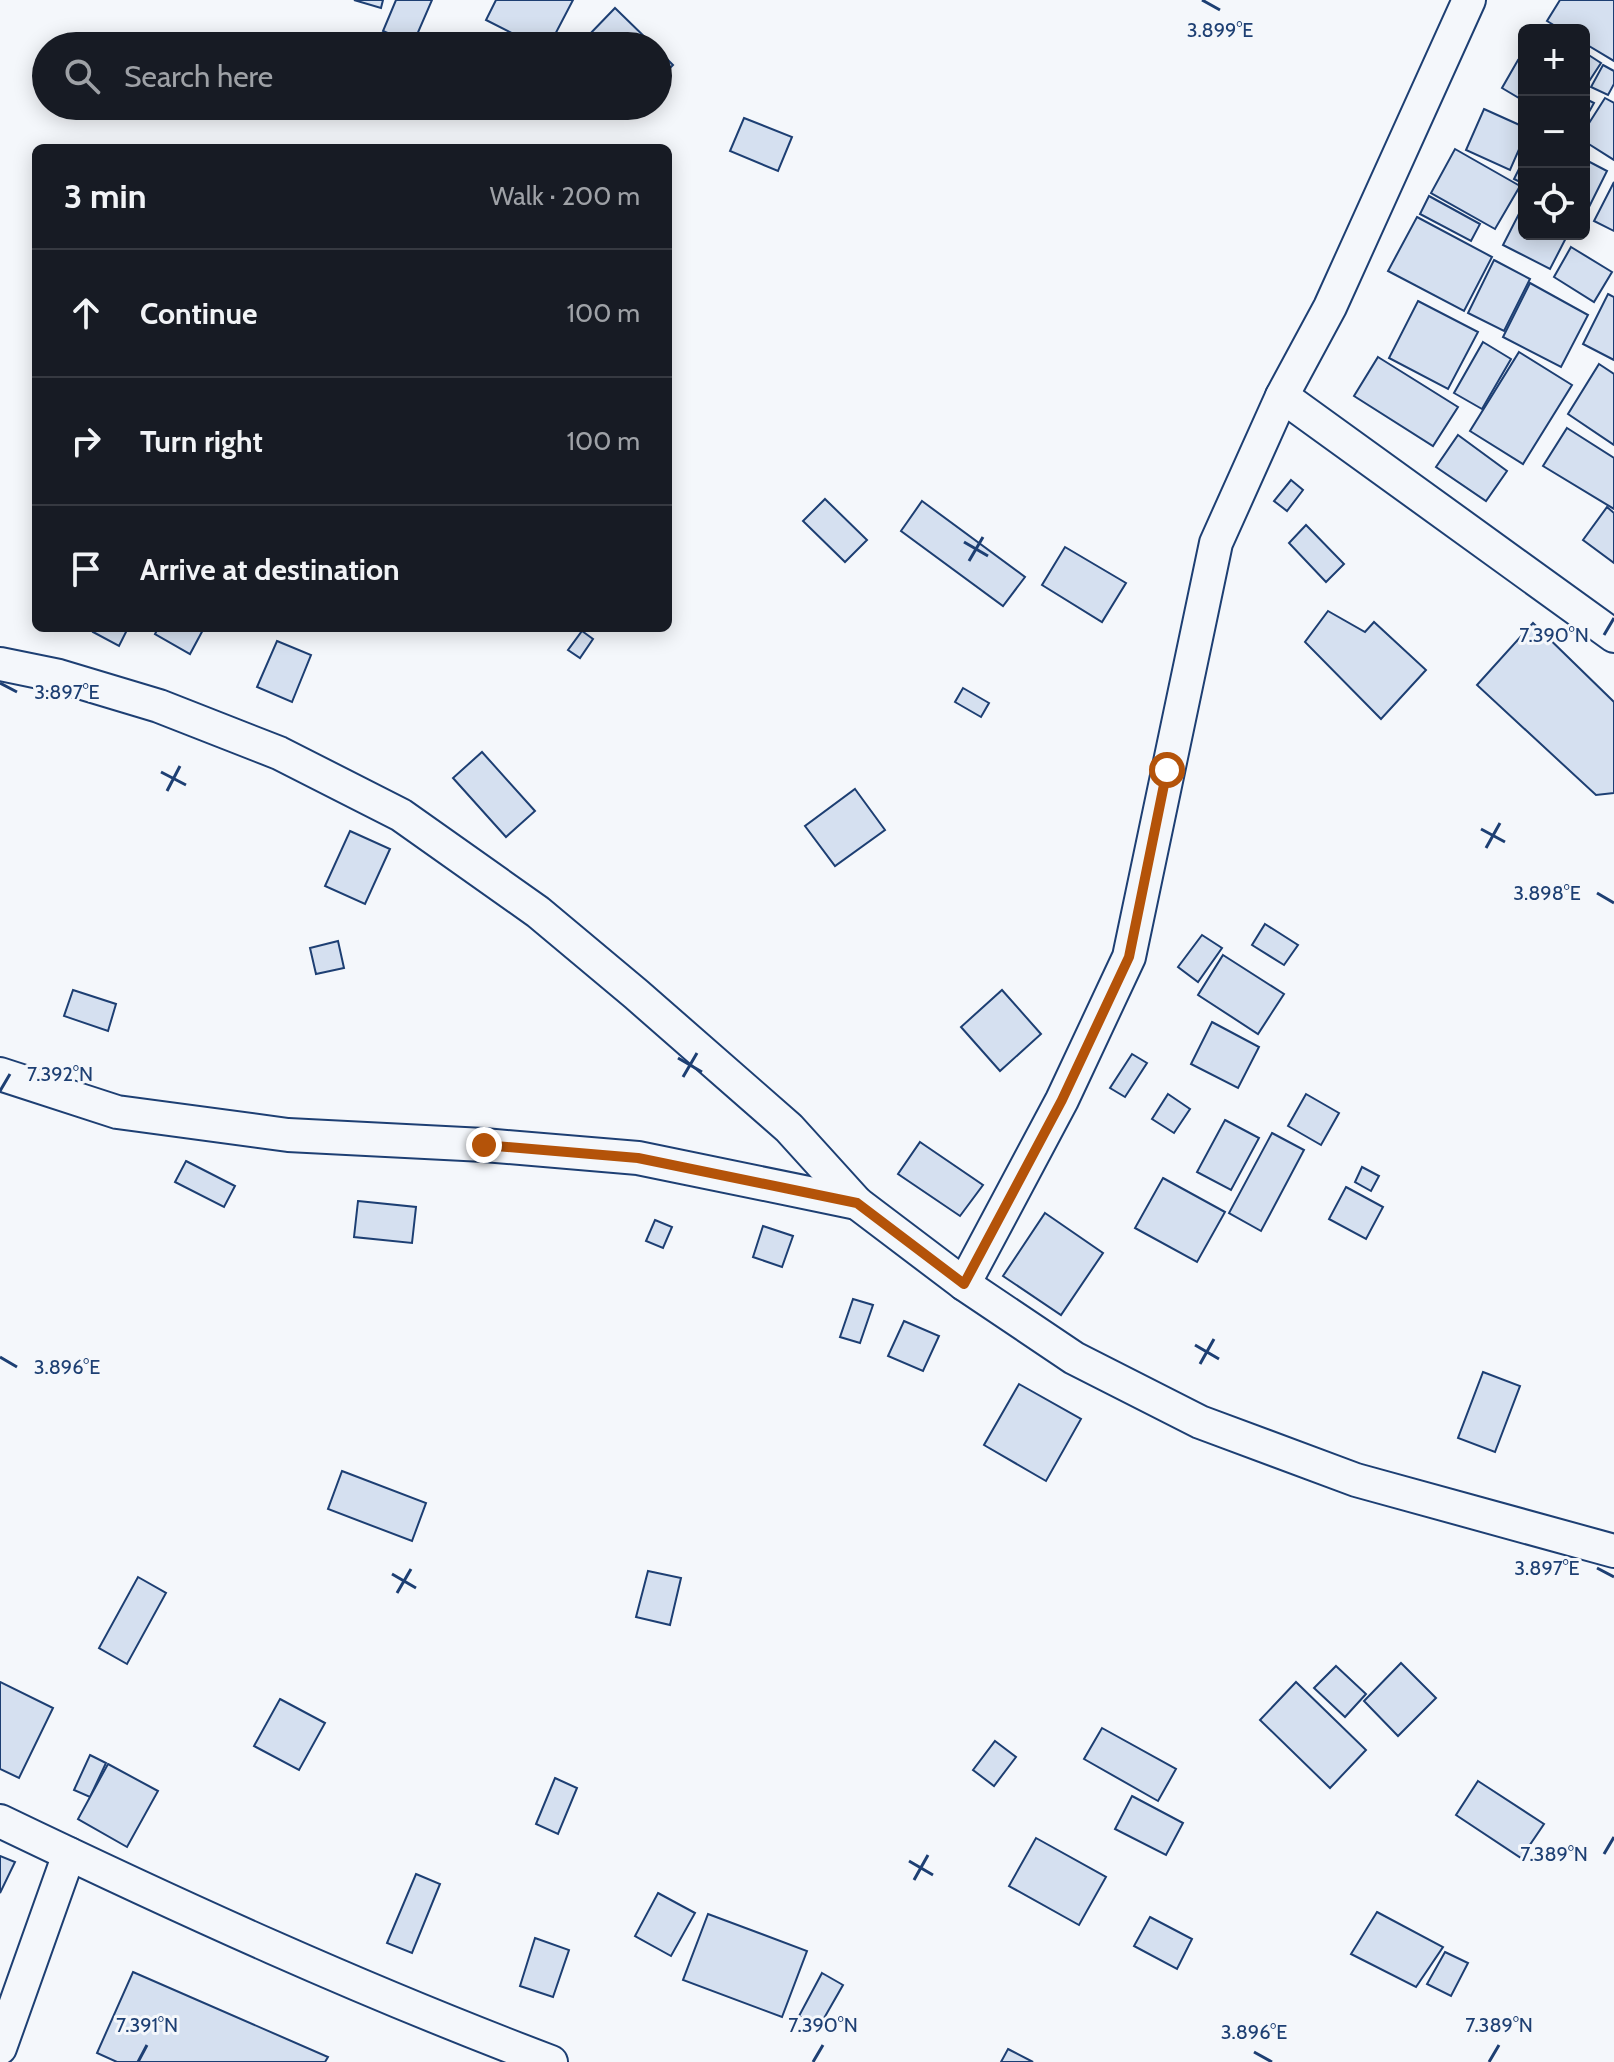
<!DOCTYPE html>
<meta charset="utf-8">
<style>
:root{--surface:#171b24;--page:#20242c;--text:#f1f3f6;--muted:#9ea1a6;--line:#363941}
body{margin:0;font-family:Cabin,sans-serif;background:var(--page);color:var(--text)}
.controls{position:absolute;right:24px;top:24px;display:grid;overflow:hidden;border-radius:12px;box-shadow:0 4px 20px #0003}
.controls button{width:72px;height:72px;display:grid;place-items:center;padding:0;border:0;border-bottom:2px solid var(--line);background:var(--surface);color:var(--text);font:40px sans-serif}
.stop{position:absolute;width:24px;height:24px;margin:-18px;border:6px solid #b45309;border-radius:50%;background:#fff}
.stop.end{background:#b45309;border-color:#fff;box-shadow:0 2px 8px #0008}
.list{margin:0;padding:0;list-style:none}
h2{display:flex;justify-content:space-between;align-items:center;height:104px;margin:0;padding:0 32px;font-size:34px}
h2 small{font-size:26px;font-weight:400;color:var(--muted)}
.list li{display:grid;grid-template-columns:52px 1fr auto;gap:24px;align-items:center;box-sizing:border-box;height:128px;padding:0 32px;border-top:2px solid var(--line)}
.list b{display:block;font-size:30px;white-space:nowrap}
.list em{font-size:26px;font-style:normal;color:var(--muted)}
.icon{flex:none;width:44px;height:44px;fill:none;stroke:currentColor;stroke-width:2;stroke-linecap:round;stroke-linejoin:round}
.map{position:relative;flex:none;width:1614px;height:2062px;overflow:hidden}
.search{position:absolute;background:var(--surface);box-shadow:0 4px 20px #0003;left:32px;top:32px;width:640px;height:88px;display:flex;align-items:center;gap:20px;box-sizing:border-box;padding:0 28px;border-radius:44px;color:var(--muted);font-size:30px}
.panel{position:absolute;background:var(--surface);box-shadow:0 4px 20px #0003;left:32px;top:144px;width:640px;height:488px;border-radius:12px}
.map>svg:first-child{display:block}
</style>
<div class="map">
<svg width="1614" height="2062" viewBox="0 0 1614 2062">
<rect width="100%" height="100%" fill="#f4f7fb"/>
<g fill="#d5e0f0" stroke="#1d3f73" stroke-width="2">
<polygon points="354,0 383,0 381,8"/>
<polygon points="396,0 432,0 413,44 383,31"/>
<polygon points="496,0 573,0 549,46 537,46 486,20"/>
<polygon points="1560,0 1614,0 1614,61 1584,43 1584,30 1562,30 1547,21"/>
<polygon points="615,8 654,46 594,46 586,38"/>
<polygon points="658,50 673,65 658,80"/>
<polygon points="1584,52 1601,63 1584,89"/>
<polygon points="1518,60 1524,63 1524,101 1502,88"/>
<polygon points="1603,65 1614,71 1614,84 1608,95 1591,87"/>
<polygon points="1584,98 1594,103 1584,121"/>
<polygon points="1605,98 1614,103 1614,160 1584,141 1584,131"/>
<polygon points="1484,109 1524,127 1524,138 1510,170 1466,150"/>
<polygon points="744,118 792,137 778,171 730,151"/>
<polygon points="1455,149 1520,186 1495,229 1431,193"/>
<polygon points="1524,159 1524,184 1514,179"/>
<polygon points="1584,159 1607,171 1585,215 1584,214"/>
<polygon points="1614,182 1614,231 1594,221"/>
<polygon points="1429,196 1480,224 1471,241 1420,214"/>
<polygon points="1524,204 1524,234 1568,234 1550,269 1503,245"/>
<polygon points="1417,217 1492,257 1464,311 1388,271"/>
<polygon points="1571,247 1612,272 1594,302 1554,277"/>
<polygon points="1494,260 1530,279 1504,331 1468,313"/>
<polygon points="1530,283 1588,315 1561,367 1503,337"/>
<polygon points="1608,294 1614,297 1614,360 1583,344"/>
<polygon points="1418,301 1478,332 1448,389 1389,358"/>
<polygon points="1483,342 1511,359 1482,409 1454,393"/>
<polygon points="1519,352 1572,385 1523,464 1470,431"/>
<polygon points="1378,357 1458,407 1433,446 1354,396"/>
<polygon points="1599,364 1614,374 1614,445 1568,414"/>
<polygon points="1567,428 1614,458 1614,509 1543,466"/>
<polygon points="1458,435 1507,471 1486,501 1436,467"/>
<polygon points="1291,480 1303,490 1287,511 1274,501"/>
<polygon points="825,499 867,540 845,562 803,521"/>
<polygon points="922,501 1025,577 1003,606 901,531"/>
<polygon points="1607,507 1614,513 1614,563 1583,540"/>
<polygon points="1306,525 1344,564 1326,582 1289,543"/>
<polygon points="1065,547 1126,583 1102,622 1042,585"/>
<polygon points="1328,611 1365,632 1374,622 1426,670 1381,719 1305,642"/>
<polygon points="1533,623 1614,702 1614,793 1596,795 1477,685"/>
<polygon points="95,628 128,628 119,646 93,632"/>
<polygon points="158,628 204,628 190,654 155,634"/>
<polygon points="582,631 593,639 580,658 568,650"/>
<polygon points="277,641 311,655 292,702 257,687"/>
<polygon points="963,688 989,703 981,717 955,702"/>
<polygon points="482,752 535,811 506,837 453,778"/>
<polygon points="855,789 885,830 835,866 805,826"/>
<polygon points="350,831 390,849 365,904 325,886"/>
<polygon points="1265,924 1298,945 1284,965 1252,945"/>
<polygon points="1202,935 1222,948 1198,982 1178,967"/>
<polygon points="338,941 344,968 316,974 310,948"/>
<polygon points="1223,955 1284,994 1258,1034 1198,995"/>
<polygon points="73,990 116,1004 108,1031 64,1016"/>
<polygon points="1002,990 1041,1034 1000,1071 961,1027"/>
<polygon points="1212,1022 1259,1047 1238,1088 1191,1064"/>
<polygon points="1132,1054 1147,1063 1125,1097 1110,1088"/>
<polygon points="1168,1094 1190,1109 1174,1133 1152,1119"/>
<polygon points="1306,1094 1339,1113 1321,1145 1288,1126"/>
<polygon points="1225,1120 1259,1138 1231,1190 1197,1172"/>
<polygon points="1272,1133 1304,1150 1261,1231 1229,1213"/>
<polygon points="920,1142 983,1185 960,1216 898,1174"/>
<polygon points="186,1161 235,1186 224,1207 175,1182"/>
<polygon points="1362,1167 1379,1176 1371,1191 1355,1182"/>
<polygon points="1163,1178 1225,1212 1197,1262 1135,1228"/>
<polygon points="1346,1187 1383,1207 1366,1239 1329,1219"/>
<polygon points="358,1201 416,1207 412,1243 354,1237"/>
<polygon points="1045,1213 1103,1253 1061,1315 1003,1276"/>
<polygon points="655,1220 672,1227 663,1248 646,1241"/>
<polygon points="763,1226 793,1236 782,1267 753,1257"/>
<polygon points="853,1299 873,1305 860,1343 840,1337"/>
<polygon points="904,1321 939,1336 923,1371 888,1356"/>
<polygon points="1483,1372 1520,1386 1495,1452 1458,1438"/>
<polygon points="1019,1384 1081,1419 1046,1481 984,1445"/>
<polygon points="342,1471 426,1503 412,1541 328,1509"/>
<polygon points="648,1571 681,1578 670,1625 636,1617"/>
<polygon points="138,1577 166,1593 127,1664 99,1648"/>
<polygon points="1401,1663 1436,1698 1398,1736 1364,1701"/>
<polygon points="1336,1666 1366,1694 1345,1717 1314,1688"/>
<polygon points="0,1682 53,1708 19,1778 0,1769"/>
<polygon points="1296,1682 1366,1750 1330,1788 1260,1720"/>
<polygon points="280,1699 325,1723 299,1770 254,1746"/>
<polygon points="1102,1728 1176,1769 1158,1801 1084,1759"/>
<polygon points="995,1741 1016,1757 994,1786 973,1770"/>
<polygon points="90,1755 106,1763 90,1797 74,1790"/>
<polygon points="108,1764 158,1791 127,1847 78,1819"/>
<polygon points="555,1778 577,1788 558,1834 536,1824"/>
<polygon points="1478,1781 1544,1824 1521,1858 1456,1815"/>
<polygon points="1132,1796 1183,1823 1166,1855 1115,1829"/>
<polygon points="1036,1838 1106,1877 1079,1925 1009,1886"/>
<polygon points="0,1856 15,1862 0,1893"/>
<polygon points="416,1874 440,1884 412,1953 387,1943"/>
<polygon points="658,1893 695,1913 671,1956 635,1936"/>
<polygon points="1377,1912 1443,1947 1416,1987 1351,1954"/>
<polygon points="708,1914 807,1951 782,2017 683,1980"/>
<polygon points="1150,1917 1192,1939 1177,1969 1134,1946"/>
<polygon points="535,1938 569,1950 553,1997 520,1986"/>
<polygon points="1445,1952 1468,1963 1451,1996 1427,1984"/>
<polygon points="133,1972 328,2057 325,2062 117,2062 97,2053"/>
<polygon points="822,1973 843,1985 819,2027 799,2016"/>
<polygon points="1008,2049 1033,2062 1001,2062"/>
</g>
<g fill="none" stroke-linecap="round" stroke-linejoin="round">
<g stroke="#1d3f73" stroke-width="36">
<g id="street">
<polyline points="1282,396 1614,636"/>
<polyline points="0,664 59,676 159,706 279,753 401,815 538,912 636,994 789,1128 857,1203 964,1284 1074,1358 1200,1422 1356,1480 1614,1551"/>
<polyline points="0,1074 117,1112 288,1135 484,1145 638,1158 857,1203"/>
<polyline points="964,1284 1062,1100 1129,957 1216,543 1282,396 1330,307 1469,0"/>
<path d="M0 1821C181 1908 363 1991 551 2062"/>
<polyline points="0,2048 69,1854"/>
</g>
</g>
<use href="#street" stroke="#f4f7fb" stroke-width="32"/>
</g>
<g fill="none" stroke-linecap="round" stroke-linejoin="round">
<polyline stroke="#b45309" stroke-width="10" points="484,1145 638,1158 857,1203 964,1284 1062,1100 1129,957 1167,770"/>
</g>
<path fill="none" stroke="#1d3f73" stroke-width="3" d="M1202 0 1220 10M964 542 988 556M969 561 983 537M1604 635 1614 618M0 683 17 692M161 772 186 785M167 791 180 766M1481 829 1505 842M1486 848 1500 823M1597 893 1614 903M678 1058 702 1072M683 1077 697 1053M0 1091 10 1074M1195 1345 1219 1359M0 1357 17 1367M1200 1364 1214 1339M1597 1568 1614 1577M392 1574 416 1588M397 1593 411 1569M1604 1854 1614 1837M909 1861 933 1875M914 1880 928 1855M1254 2052 1272 2062M138 2062 147 2045M813 2062 823 2045M1489 2062 1499 2045"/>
<g font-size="20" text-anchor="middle" fill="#1d3f73" stroke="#f4f7fb" stroke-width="6" stroke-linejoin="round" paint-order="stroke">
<text x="1220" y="37">3.899°E</text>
<text x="1554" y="642">7.390°N</text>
<text x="67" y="699">3.897°E</text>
<text x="1547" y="900">3.898°E</text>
<text x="60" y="1081">7.392°N</text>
<text x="67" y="1374">3.896°E</text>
<text x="1547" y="1575">3.897°E</text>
<text x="1554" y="1861">7.389°N</text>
<text x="147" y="2032">7.391°N</text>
<text x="823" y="2032">7.390°N</text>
<text x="1499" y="2032">7.389°N</text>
<text x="1254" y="2039">3.896°E</text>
</g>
</svg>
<div class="controls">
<button>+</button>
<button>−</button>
<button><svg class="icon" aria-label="locate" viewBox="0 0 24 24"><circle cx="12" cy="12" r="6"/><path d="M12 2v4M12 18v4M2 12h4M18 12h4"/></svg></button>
</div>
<div class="stop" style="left:1167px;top:770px"></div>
<div class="stop end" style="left:484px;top:1145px"></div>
<div class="search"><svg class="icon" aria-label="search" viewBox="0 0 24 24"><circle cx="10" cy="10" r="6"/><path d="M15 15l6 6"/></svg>Search here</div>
<section class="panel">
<h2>3 min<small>Walk · 200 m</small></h2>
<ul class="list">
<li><svg class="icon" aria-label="ahead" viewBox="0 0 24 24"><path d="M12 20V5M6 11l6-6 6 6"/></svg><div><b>Continue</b></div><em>100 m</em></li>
<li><svg class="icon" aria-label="right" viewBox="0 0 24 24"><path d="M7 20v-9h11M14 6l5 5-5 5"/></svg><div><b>Turn right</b></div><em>100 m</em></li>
<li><svg class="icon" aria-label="arrive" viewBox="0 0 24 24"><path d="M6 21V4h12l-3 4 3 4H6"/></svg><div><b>Arrive at destination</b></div></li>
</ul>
</section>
</div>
